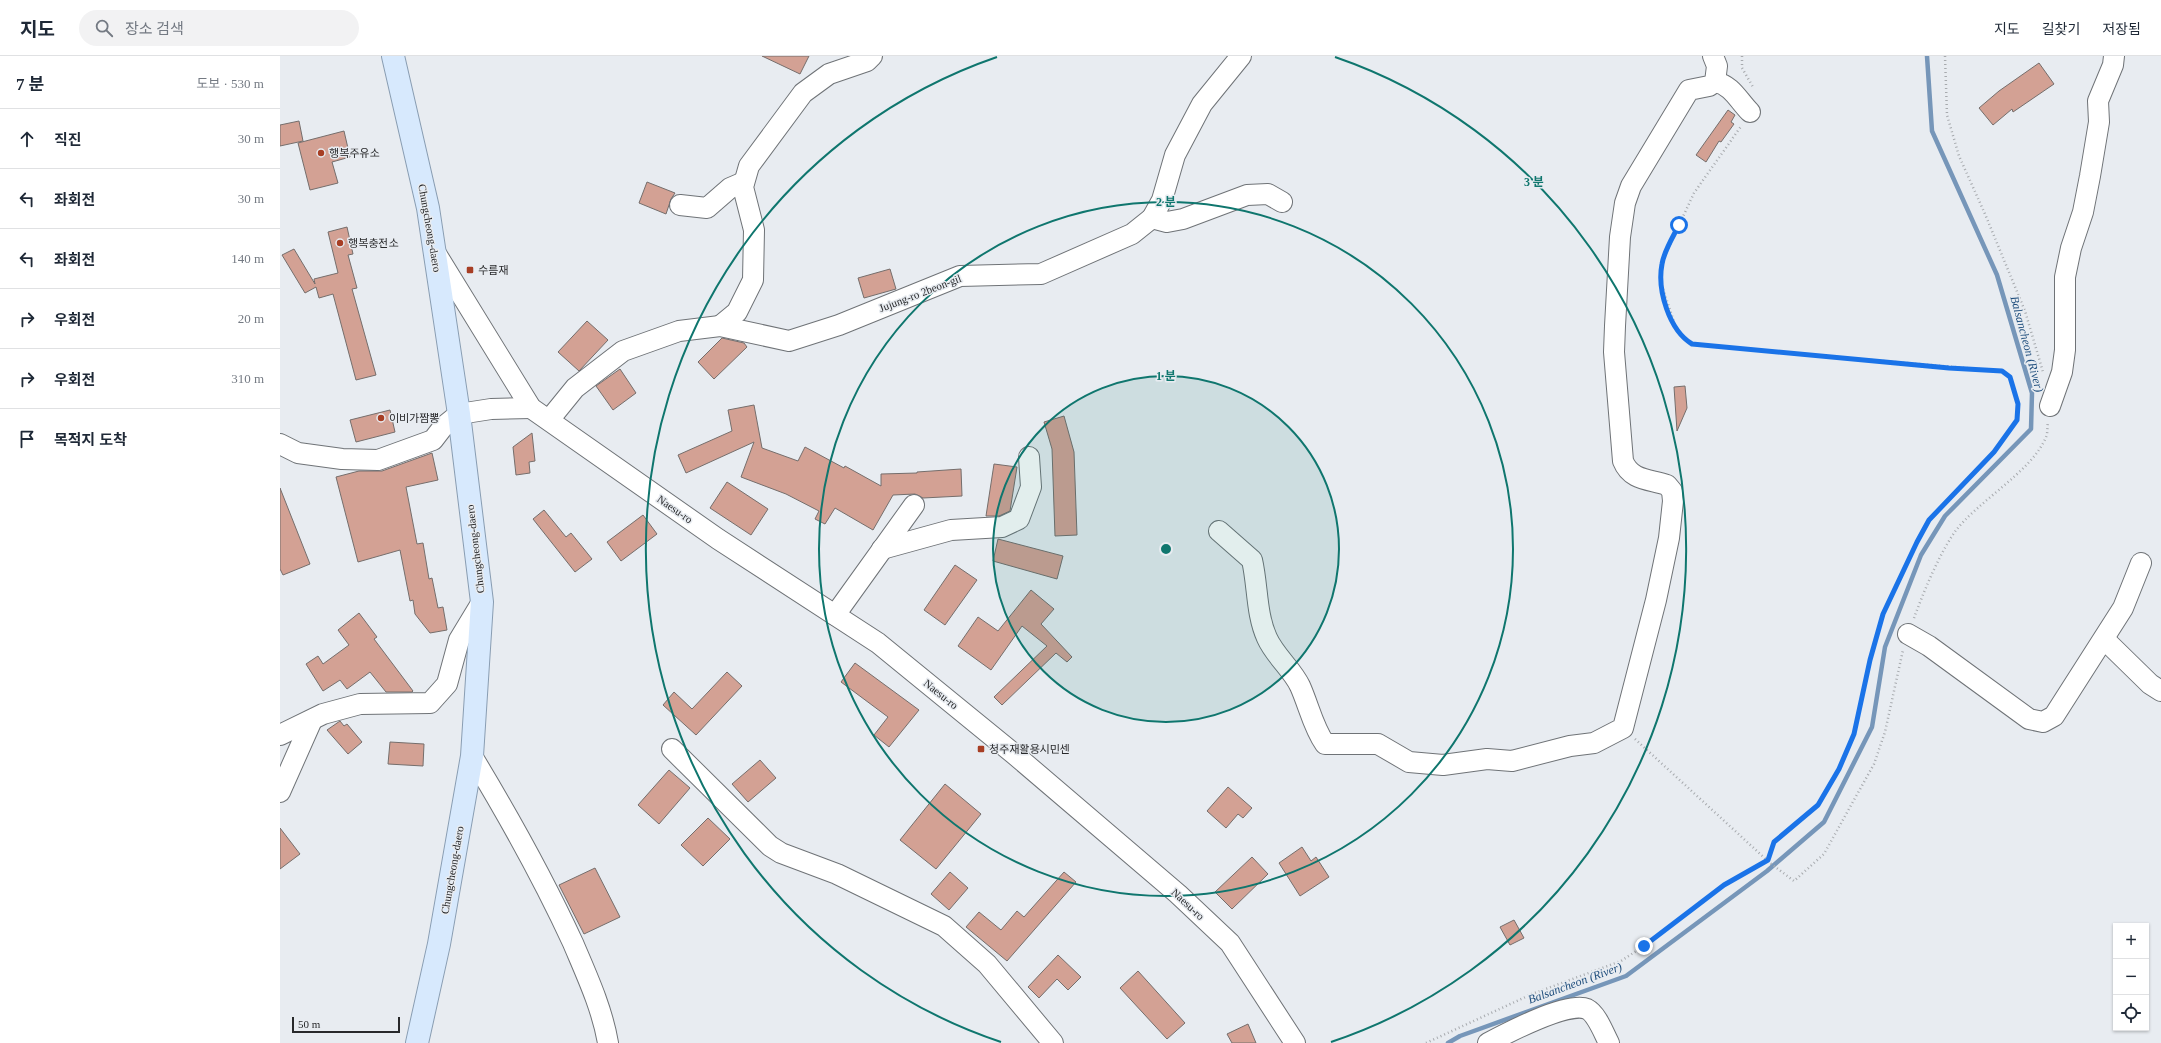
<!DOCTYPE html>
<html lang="ko">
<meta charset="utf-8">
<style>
:root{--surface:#fff;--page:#f2f2f3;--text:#1f2937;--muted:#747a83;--line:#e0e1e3}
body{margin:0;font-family:"Times New Roman","Noto Sans KR",serif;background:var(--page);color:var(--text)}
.controls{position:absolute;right:12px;bottom:12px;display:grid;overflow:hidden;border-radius:0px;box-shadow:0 1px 3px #0004}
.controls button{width:36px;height:36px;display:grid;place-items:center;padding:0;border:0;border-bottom:1px solid var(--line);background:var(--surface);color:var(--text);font:20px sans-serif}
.scale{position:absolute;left:12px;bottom:10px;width:108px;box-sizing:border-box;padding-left:4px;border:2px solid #28292b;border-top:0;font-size:11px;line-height:14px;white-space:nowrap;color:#28292b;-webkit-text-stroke:3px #e8ecf1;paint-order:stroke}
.stop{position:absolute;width:12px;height:12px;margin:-9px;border:3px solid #1a73e8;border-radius:50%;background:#fff}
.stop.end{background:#1a73e8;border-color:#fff;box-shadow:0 1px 4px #0008}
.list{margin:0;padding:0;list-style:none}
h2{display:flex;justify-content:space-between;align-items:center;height:52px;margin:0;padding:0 16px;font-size:17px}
h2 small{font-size:13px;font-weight:400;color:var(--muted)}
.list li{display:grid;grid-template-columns:26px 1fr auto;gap:12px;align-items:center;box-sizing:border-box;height:60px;padding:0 16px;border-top:1px solid var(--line)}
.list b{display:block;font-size:15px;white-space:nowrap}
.list em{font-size:13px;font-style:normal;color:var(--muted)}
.icon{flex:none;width:22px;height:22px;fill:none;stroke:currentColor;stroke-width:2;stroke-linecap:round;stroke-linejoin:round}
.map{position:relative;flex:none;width:1881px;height:987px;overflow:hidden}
header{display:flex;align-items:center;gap:24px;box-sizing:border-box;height:56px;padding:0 20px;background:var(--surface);border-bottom:1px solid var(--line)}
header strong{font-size:19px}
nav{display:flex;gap:22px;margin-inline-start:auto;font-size:14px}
.search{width:280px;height:36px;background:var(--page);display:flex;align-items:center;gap:10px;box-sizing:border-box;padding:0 14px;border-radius:22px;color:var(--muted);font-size:15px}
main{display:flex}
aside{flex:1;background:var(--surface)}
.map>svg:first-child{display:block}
</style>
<header>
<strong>지도</strong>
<div class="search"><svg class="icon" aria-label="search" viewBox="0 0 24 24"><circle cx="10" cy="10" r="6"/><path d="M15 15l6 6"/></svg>장소 검색</div>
<nav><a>지도</a><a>길찾기</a><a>저장됨</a></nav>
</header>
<main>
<aside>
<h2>7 분<small>도보 · 530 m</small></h2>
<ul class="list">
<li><svg class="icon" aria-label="ahead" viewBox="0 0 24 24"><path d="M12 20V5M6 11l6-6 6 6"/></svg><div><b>직진</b></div><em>30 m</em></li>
<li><svg class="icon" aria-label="left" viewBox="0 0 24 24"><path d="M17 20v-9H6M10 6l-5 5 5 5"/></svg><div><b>좌회전</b></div><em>30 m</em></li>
<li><svg class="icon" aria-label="left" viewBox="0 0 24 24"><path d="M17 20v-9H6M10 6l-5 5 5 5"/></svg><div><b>좌회전</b></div><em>140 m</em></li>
<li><svg class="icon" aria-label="right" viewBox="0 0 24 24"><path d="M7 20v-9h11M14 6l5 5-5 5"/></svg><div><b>우회전</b></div><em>20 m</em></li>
<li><svg class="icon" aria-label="right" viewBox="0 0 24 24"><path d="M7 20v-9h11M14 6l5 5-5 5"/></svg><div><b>우회전</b></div><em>310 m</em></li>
<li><svg class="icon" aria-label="arrive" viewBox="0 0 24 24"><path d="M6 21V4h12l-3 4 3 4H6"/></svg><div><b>목적지 도착</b></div></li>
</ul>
</aside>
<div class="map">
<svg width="1881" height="987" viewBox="0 0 1881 987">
<rect width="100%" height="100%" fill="#e8ecf1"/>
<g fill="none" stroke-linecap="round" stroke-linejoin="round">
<polyline stroke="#7696b9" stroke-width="4.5" points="1168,987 1180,980 1346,920 1487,815 1544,766 1592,671 1605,591 1641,499 1665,460 1751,373 1752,337 1717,219 1652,75 1647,0"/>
</g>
<g fill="#d3a194" stroke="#756e6c">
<polygon points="482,0 529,0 520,18"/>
<polygon points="1759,7 1774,28 1733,56 1732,53 1713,69 1699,52 1719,35"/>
<polygon points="1448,54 1455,59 1451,66 1454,68 1441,86 1439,85 1426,106 1416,99"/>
<polygon points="19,65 23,85 0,90 0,69"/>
<polygon points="64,75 70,101 52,106 58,127 30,134 18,87"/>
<polygon points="367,126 395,137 391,143 386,158 359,147"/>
<polygon points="67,171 73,198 68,199 77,232 72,233 96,319 76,324 53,238 39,242 36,231 25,237 2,199 14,193 35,228 34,223 58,217 48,176"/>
<polygon points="610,213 616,233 584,242 578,222"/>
<polygon points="307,265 328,284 299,315 278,296"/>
<polygon points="442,282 464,287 467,291 434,323 418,306"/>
<polygon points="340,313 356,337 333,354 316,330"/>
<polygon points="1405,330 1407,352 1397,375 1394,331"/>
<polygon points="474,349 482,392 518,405 525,391 564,412 565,410 601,430 601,418 637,417 637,416 681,413 682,440 643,442 635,438 613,439 593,474 555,452 545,468 535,463 539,455 506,438 461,421 474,386 406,417 398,399 452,375 448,354"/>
<polygon points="110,354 115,376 76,386 70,364"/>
<polygon points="784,360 794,396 797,479 775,480 772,393 764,366"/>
<polygon points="252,377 255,405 249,406 250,417 236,419 233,391"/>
<polygon points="152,397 158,424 126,431 137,488 143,487 149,523 152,522 158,552 163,551 167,574 150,577 135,558 133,544 130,545 120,494 78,506 56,421 79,415 102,415"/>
<polygon points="714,408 737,411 730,455 719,460 706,460"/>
<polygon points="447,426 488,453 471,479 430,452"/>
<polygon points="0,432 30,508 3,519 0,513"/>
<polygon points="264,454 286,481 291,477 312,503 295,516 253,463"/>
<polygon points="363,459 377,478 341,505 327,486"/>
<polygon points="718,483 783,500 777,523 713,505"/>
<polygon points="675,509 697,524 665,569 644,554"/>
<polygon points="751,534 774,553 761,568 792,601 787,606 776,597 722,649 714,641 767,590 742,570 711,614 678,590 698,561 718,575"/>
<polygon points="79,557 97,581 94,583 133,635 132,636 106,636 90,616 67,633 60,624 43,635 26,608 38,600 43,608 69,589 58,574"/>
<polygon points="575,607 639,654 609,691 594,679 608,661 561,626"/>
<polygon points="447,616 462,630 416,679 383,649 394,636 412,653"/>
<polygon points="60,665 64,670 67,668 82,686 68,698 47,674"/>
<polygon points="110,686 144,688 143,710 108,708"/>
<polygon points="480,704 496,722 468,746 452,728"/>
<polygon points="389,714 410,732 379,768 358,749"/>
<polygon points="665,728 701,758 656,813 620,784"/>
<polygon points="948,731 972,752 963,762 958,758 946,772 927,755"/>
<polygon points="428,762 450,783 423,810 401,789"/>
<polygon points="0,772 20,798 0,813"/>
<polygon points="1022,791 1031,805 1036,801 1049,821 1020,840 999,807"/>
<polygon points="972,801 988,818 952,853 935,836"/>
<polygon points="315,812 340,861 304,878 279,829"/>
<polygon points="670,816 688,832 669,854 651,838"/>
<polygon points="784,816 796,826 727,905 686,871 699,856 721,874 737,855 744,861"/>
<polygon points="1234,864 1244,882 1230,889 1220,871"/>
<polygon points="778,899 801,921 788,934 777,923 759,942 748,931"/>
<polygon points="858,915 905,967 887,983 840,932"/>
<polygon points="968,968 976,987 952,987 947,978"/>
</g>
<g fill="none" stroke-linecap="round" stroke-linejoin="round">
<g stroke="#6f7377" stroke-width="22">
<g id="minor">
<path d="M1435 26C1452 29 1458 44 1470 56"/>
<polyline points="400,149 427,152 450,132 464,126"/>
<polyline points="872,162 887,166 903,163 967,139 988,138 1002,146"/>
<polyline points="155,196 251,352 438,483 598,587 734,698 898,838 950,887 1015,987"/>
<polyline points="440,270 457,256 473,224 474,174 463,131 469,110 523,37 549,18 587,5 592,0"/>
<polyline points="1770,350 1782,316 1785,294 1785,221 1791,192 1803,156 1810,120 1819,66 1818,45 1833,9 1834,0"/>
<polyline points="269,364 295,332 343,295 399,275 440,270 509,285 559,269 680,220 761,218 852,178 872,162 882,144 895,99 922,48 961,0"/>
<polyline points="0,388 18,397 62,403 98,404 153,384 163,371 179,358 211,353 251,352"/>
<path d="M939 475 972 504C978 530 976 558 987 582 995 600 1012 613 1020 630 1029 650 1033 671 1045 688H1098L1129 706 1163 709 1207 703 1232 705 1290 690 1314 687 1343 672 1376 544 1389 482 1393 445 1392 435 1387 429C1370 423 1351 425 1343 405L1334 296 1335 270 1340 181 1345 147 1351 130 1409 34 1429 30 1435 26 1437 10 1433 0"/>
<polyline points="602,493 671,474 722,471 739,463 751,431 749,401"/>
<polyline points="555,559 634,449"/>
<polyline points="1628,578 1649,590 1749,663 1763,666 1774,660 1843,552 1861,507"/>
<polyline points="1824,583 1870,628 1881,635"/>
<polyline points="0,679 43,658 80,648 150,647 167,628 179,584 202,546"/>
<polyline points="392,693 490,790 501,797 557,818 664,870 707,908 773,987"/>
<path d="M192 700C229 761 263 822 293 887 307 920 322 952 328 987"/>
<polyline points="0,736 32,664"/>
<path d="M1208 987C1227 977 1288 945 1307 953 1317 958 1324 978 1329 987"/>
</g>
</g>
<g stroke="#899db2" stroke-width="24">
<polyline id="major" points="113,0 148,152 179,358 202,546 192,700 159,888 137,987"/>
</g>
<g stroke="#a7aaae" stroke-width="2.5" stroke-dasharray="1 3" stroke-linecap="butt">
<polyline points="1462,0 1462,12 1473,31"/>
<polyline points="1665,0 1667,59 1679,100 1705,158 1745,255 1763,316"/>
<path d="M1634 562C1644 535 1658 501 1674 477 1697 445 1752 416 1766 381 1768 377 1767 371 1768 366"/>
<polyline points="1355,683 1490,807 1514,825 1544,798 1594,708 1605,676 1623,594"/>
<polyline points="1146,987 1252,938 1341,905 1364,890 1445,829 1487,804 1494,786 1538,749 1559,713 1574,678 1590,604 1603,558 1637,486 1649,464 1714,396 1737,364 1738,348 1730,321 1722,315 1425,290 1412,288 1403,282 1396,272 1380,224 1382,206 1414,137 1462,69"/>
</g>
<use href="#minor" stroke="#fff" stroke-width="20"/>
<use href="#major" stroke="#d7e9fd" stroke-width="22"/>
</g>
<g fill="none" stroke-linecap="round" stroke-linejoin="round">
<path stroke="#1a73e8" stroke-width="5" d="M1364 890 1444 829 1488 804 1494 786 1538 749 1559 713 1574 678 1590 604 1603 558 1637 486 1649 464 1714 396 1737 364 1738 348 1730 321 1722 315 1669 312 1412 288C1389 274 1377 234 1382 208 1384 195 1393 181 1399 169"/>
</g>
<circle cx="886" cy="493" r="173" fill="#0f766e" fill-opacity=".12"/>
<g fill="none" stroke="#0f766e" stroke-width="2">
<circle cx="886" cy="493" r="173"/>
<circle cx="886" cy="493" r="347"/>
<path d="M721 986A520 520 0 0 1 717 1M1055 1A520 520 0 0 1 1051 986"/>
</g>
<g fill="#a73e24" stroke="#e8ecf1" stroke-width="1.5">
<circle cx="41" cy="97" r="4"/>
<circle cx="60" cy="187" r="4"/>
<rect x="186" y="210" width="8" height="8" rx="2"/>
<circle cx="101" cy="362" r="4"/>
<rect x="697" y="689" width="8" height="8" rx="2"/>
</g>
<g text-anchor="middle" stroke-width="3" stroke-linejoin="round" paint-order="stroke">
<g font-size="11" fill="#28292b" stroke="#e8ecf1" text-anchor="start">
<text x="49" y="101">행복주유소</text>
<text x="68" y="191">행복충전소</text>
<text x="198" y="218">수름재</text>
<text x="109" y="366">이비가짬뽕</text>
<text x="709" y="697">청주재활용시민센</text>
</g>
<g font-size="11" fill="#28292b" stroke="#e8ecf1">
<text transform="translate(150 172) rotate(80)" y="4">Chungcheong-daero</text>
<text transform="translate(640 237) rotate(-21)" y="4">Jujung-ro 2beon-gil</text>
<text transform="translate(395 453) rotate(35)" y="4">Naesu-ro</text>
<text transform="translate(195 493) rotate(-97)" y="4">Chungcheong-daero</text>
<text transform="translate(661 638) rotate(39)" y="4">Naesu-ro</text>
<text transform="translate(172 814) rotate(-80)" y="4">Chungcheong-daero</text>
<text transform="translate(908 848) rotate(43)" y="4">Naesu-ro</text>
</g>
<g font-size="12" font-style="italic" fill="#1e4d7c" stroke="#e8ecf1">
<text transform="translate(1747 288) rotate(75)" y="4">Balsancheon (River)</text>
<text transform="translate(1295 927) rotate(-20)" y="4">Balsancheon (River)</text>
</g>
</g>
<circle cx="886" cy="493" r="6" fill="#0f766e" stroke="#e8ecf1" stroke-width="2"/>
<g font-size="12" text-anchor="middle" font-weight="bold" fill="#0f766e" stroke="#e8ecf1" stroke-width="3" stroke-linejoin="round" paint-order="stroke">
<text x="1254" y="130">3 분</text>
<text x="886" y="150">2 분</text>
<text x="886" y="324">1 분</text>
</g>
</svg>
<div class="controls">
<button>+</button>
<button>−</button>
<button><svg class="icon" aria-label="locate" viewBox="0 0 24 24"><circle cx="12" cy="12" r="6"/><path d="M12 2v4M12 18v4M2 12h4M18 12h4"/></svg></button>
</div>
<div class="scale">50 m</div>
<div class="stop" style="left:1399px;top:169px"></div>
<div class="stop end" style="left:1364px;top:890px"></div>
</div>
</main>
